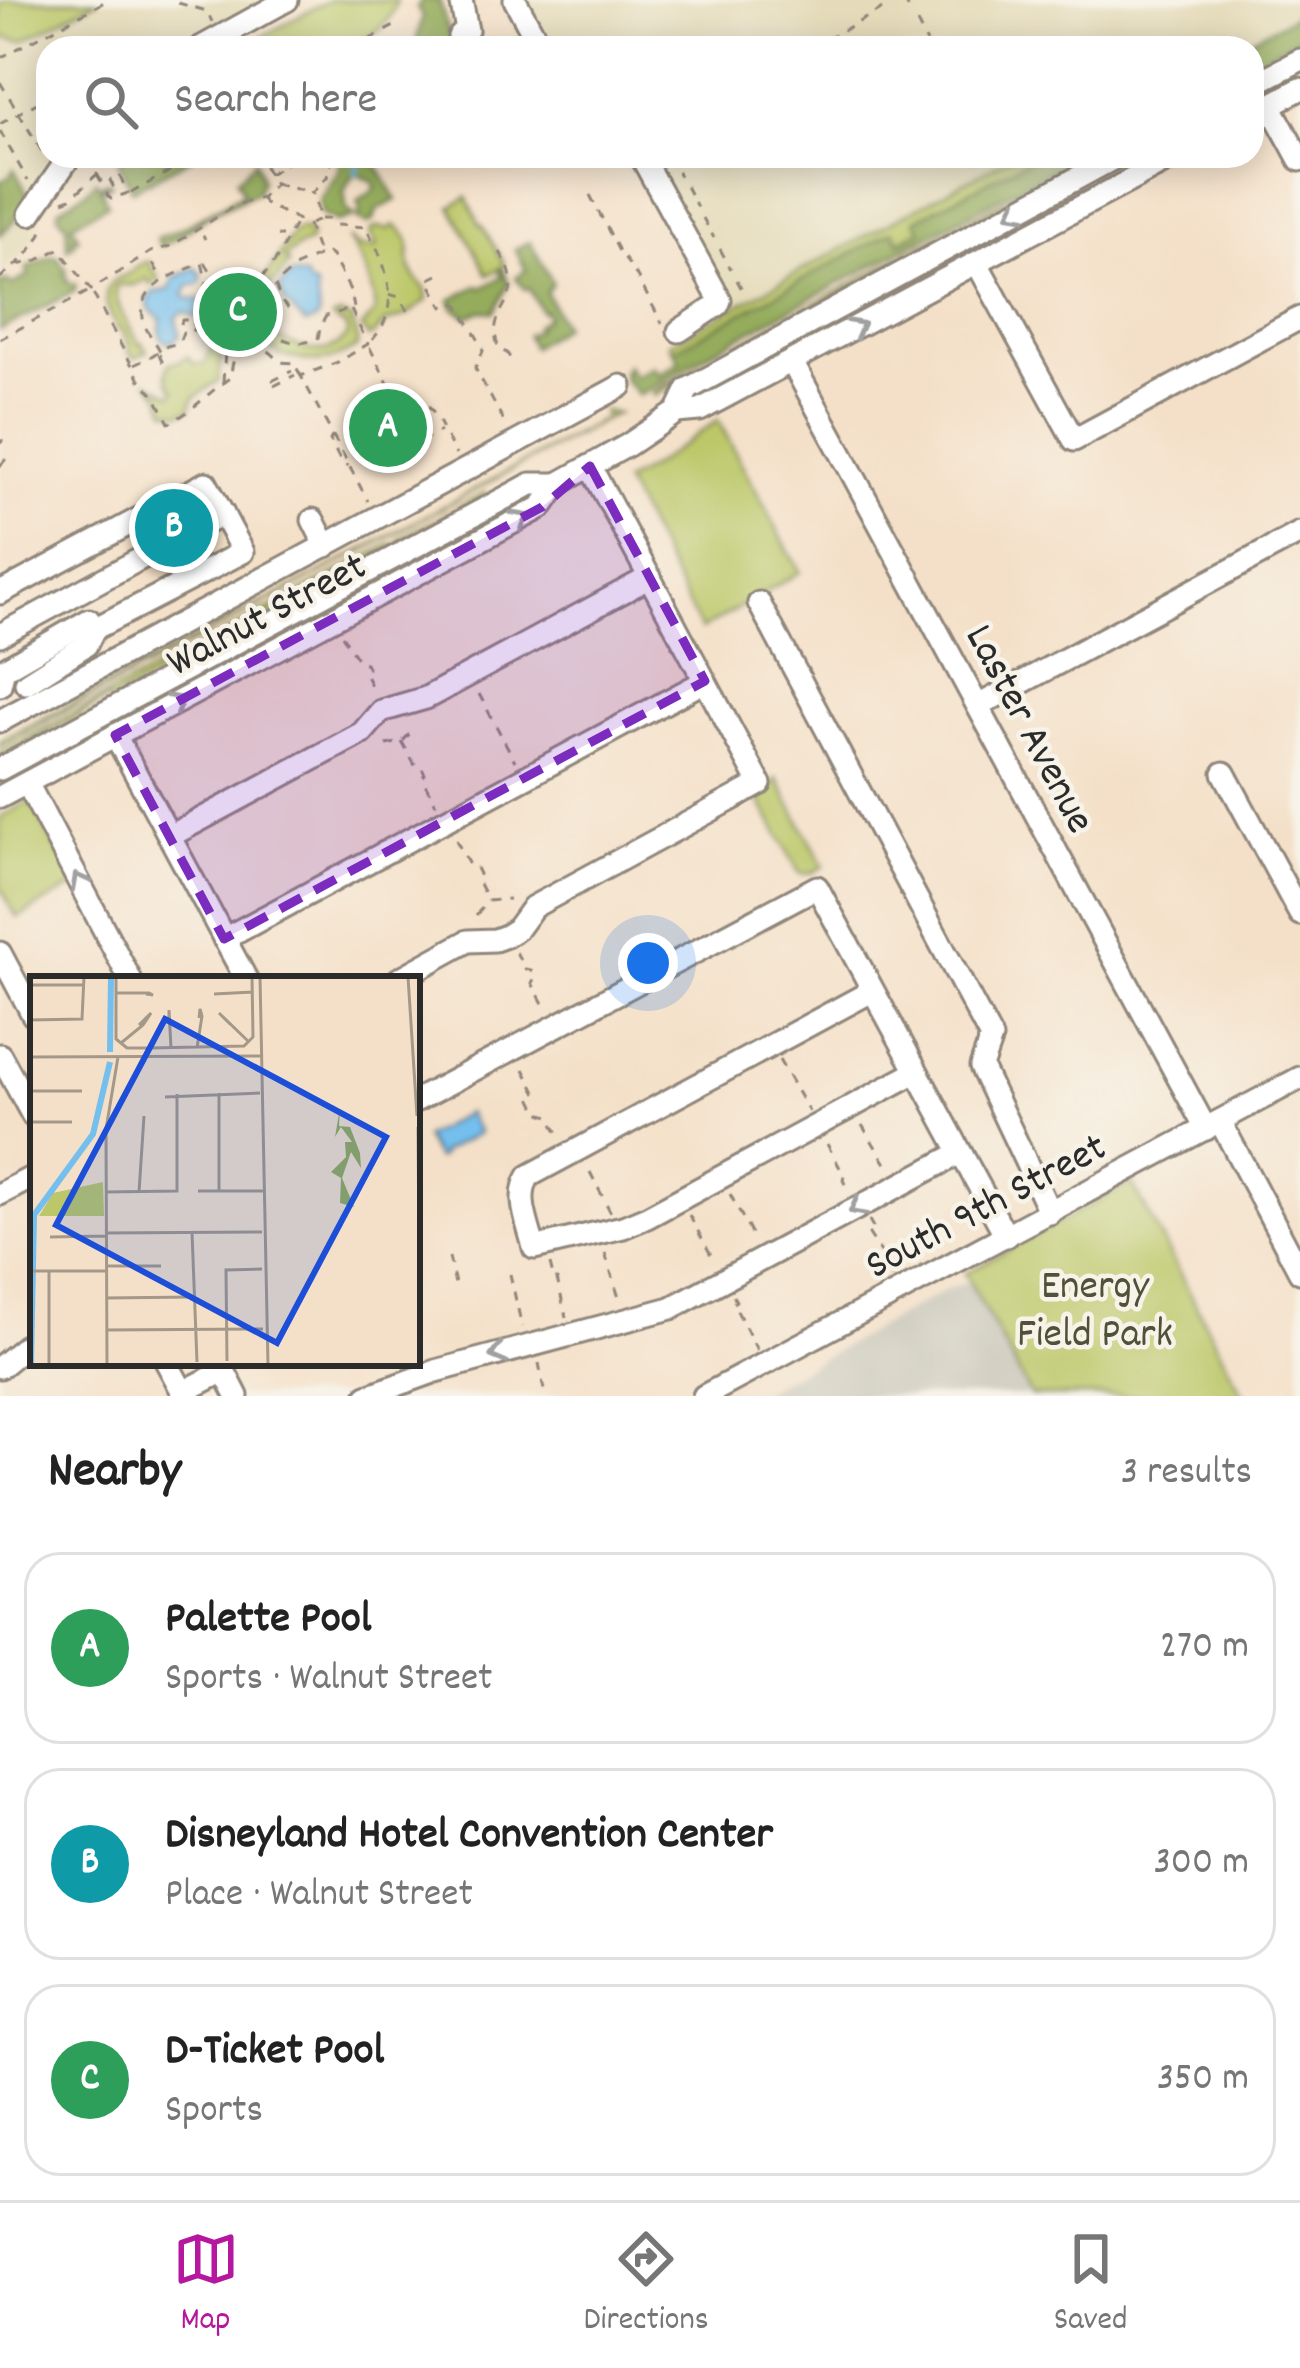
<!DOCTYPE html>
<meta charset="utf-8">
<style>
:root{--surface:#fff;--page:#f6f6f6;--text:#222;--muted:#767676;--line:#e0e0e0;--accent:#b5179e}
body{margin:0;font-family:Dekko,sans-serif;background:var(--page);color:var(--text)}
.you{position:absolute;left:648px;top:963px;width:42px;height:42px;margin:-30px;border:9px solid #fff;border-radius:50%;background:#1a73e8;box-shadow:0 0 0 18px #1a73e833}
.badge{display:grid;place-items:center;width:78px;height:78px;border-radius:50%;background:var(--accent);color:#fff;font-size:39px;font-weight:700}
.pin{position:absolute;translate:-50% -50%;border:6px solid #fff;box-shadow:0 3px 12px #0006}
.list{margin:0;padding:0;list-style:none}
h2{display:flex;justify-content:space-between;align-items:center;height:156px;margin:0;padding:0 48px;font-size:51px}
h2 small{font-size:39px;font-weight:400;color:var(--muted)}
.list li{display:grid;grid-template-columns:78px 1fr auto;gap:36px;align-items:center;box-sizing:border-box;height:192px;margin:0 24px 24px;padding:0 24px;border:3px solid var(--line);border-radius:36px}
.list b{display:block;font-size:45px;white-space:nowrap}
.list p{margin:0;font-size:39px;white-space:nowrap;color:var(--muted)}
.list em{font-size:39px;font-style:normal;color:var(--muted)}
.icon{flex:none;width:66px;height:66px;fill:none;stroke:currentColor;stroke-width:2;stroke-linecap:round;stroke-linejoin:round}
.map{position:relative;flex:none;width:1300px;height:1396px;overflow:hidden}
.search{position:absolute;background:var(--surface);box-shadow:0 6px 30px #0003;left:36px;right:36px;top:36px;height:132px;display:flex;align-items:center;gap:30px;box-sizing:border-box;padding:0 42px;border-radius:36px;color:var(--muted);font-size:45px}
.sheet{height:804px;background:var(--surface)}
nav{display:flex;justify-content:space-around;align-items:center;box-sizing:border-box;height:168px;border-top:3px solid var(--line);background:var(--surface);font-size:33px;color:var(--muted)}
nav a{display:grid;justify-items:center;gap:6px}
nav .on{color:var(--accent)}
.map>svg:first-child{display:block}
</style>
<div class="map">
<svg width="1300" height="1396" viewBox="0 0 1300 1396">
<rect width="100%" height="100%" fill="#f7f3e8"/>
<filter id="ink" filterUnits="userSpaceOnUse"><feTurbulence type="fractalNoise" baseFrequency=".00833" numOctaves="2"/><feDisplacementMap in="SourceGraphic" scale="24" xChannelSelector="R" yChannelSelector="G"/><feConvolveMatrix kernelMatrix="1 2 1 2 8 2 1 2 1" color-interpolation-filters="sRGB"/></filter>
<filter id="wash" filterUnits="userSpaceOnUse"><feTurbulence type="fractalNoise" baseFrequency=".004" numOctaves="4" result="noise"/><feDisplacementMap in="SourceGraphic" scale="48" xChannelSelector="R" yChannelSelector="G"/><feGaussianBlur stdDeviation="2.7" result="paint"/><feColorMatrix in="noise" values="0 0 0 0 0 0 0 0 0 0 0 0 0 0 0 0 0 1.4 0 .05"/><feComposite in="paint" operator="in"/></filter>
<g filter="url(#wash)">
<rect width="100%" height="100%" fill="#f4e0c8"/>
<g fill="#e5dbba">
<polygon points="0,0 301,0 215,48 48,48 48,156 79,156 39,217 33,239 21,256 0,272"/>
<polygon points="499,0 1300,0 1300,13 1234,48 525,48"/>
<polygon points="638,156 1036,156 916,219 921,230 727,320"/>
</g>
<polygon fill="#c7c5b8" points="969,1281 1031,1396 754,1396 948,1289"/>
<g fill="#bbc768" stroke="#73794a" stroke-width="3">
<polygon points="8,0 98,0 22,41 6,38 0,33 0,4"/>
<path d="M329 0H397C380 63 292 48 241 48Z"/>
<polygon points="1012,156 1036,156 916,219 921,230 899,242 893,232 673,350 669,343"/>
<polygon points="1087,156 1099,156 683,378 655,396 653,392 661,387"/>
<polygon points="1140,156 1157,156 732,384 695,398 694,396"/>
<polygon points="467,197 480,225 482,225 504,263 503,267 488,275 451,206"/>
<path d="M394 225C422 243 402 252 412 272 419 287 426 281 427 300L408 315 385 323 374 335 368 337 362 328 375 312C374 287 362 259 348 239L360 247 375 248 377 245 371 237V230L378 227 389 229Z"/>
<polygon points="300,229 306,230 311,236 309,243 298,247 285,258 289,264 276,281 239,305 240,294 263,282 294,232"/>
<path d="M148 261 159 280 151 285 147 279 135 285H119L116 288C115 308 130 325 139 344L142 343 147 352 134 358 128 352 130 348 122 330 117 328C110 314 98 296 113 281 118 277 125 276 131 272 147 260 130 269 148 261Z"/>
<path d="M339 315 352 320 357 337V347C343 356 325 363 309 361 298 360 292 356 280 356 269 343 252 338 237 347L231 342 234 325C269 322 315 375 347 336L346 327 332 318Z"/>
<path d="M227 324 218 381 194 398 190 409 180 413 167 410 159 393 147 381 172 395 175 391C167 381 164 375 169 363L180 361 187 356 194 364 205 363 214 342 209 334 200 332 198 327 208 326 212 330Z"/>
<polygon points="603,411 617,413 0,746 0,741 368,548 604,419"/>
<polygon points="718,420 800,572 701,630 624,482 651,467"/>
<polygon points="532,492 538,494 536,500 0,788 0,779"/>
<polygon points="485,493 488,498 408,538 405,542 109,702 107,699 103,702 0,760 0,753 391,544 393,546 401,542 400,539"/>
<polygon points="777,779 824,866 812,873 800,874 760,801"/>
<polygon points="30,801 77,885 17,918 0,886 0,817"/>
<polygon points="1132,1183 1244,1396 1031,1396 965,1273"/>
</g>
<g fill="#94ac5c" stroke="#606c44" stroke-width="3">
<polygon points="422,0 439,0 450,37 448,48 415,48 422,17 417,8"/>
<polygon points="1300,13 1300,37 1252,63 1252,48 1234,48"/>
<polygon points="127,156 190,156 191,158 132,190 119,164 120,159"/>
<path d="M340 156H372L397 200 377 210 374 220 367 224 358 220 360 209 357 203 375 189 374 182 356 173C350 182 340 191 346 201L345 208 354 217 336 222 322 215 319 200 338 172Z"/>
<polygon points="1036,156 1078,156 716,349 639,395 624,380 623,372 627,365 634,376 653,366 659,374 680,361 673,350 893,231 900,242 921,230 915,220"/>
<path d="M255 161 262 179 257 192 209 215 174 240 160 246 156 238C186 229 215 208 243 193L237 179Z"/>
<polygon points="14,169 30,199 18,217 0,235 0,182 9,177"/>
<polygon points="96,181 99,186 109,181 111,184 101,190 108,204 72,224 79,238 73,240 75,244 67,249 67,225 58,215 59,209 85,192"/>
<polygon points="530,242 553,283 546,292 563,326 532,347 526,335 537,329 535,326 547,317 545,311 542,312 529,289 525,290 516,277 526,270 515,249"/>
<polygon points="53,256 58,257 67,271 65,274 69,283 75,284 75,291 0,330 0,283 8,281 11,285 28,276 27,268"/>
<polygon points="503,267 509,284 494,312 481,311 468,317 454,308 451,300 479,285 482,288 502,277 499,270"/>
</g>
<g fill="#74bfee" stroke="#50758c" stroke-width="3">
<path d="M195 268 202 274 201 282 196 285H189L184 295 187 298 201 300 205 304V314L198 318 183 312 176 318 180 336 170 343C157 339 160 331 161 319L149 309 148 300 154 292 169 290 175 277Z"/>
<polygon points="291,275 305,276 308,283 316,287 319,315 316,321 305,324 283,300 280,287"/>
<path d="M388 406 403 437V451L392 458C374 438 370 427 388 406Z"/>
<polygon points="467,1113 478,1133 441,1153 442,1156 436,1159 424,1137"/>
</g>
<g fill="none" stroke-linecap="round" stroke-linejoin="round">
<polyline stroke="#74bfee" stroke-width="4.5" points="356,173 358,170 356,156"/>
</g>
</g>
<g filter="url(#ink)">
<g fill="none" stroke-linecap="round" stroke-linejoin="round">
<g stroke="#90867a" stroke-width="27">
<g id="minor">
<polyline points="515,0 541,48"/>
<polyline points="200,48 287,0"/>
<polyline points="459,48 459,37 467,30 461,0"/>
<polyline points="1252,85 1300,60"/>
<polyline points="1270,105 1300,160"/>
<polyline points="1252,115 1300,89"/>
<polyline points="641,156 720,300 718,305 679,331"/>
<polyline points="30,214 70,156"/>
<polyline points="977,263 1074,440 1300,318"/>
<polyline points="792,362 1206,1129"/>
<polyline points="677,412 688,389 1118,156"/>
<polyline points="313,520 326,546"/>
<polyline points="0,593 206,483 243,552 94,629 86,645 26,683"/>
<polyline points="759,603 991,1038 981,1067 1050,1213"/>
<polyline points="0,635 223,514"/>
<polyline points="0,685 4,669 89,620"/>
<polyline points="978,706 1300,533"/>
<polyline points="0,721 621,386"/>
<polyline points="115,735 246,979"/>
<polyline points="0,769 531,484 558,484"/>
<polyline points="1224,773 1300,914"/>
<polyline points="27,783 130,979"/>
<polyline points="0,797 542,507 558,484 628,445 677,412 700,410 1176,156"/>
<polyline points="170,836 362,733 381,711 426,698 650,577"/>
<polyline points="224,939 705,681"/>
<polyline points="0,953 33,1015"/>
<polyline points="399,979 468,941 495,940 506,936 517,929 533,907 760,784 590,466"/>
<path d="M872 991 529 1176C515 1198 529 1225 534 1248L623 1227 647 1217 916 1072"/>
<polyline points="0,1055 33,1116"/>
<polyline points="417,1100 817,887 1006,1236"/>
<polyline points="1220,1121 1300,1272"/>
<polyline points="0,1194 33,1177"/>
<polyline points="167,1363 185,1396"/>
<polyline points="220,1363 237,1396"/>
<polyline points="0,1367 33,1340"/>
<polyline points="183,1392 224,1371"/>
<polyline points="367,1396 436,1371 671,1308 960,1153"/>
<polyline points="704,1396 1300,1078"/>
</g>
</g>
<g stroke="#90867a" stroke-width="3" stroke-dasharray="9 9" stroke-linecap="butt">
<polyline points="904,0 910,11"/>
<polyline points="178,3 207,11 212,22"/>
<polyline points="917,23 927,43"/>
<polyline points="354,48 394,26"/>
<polyline points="811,48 886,7"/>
<polyline points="0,58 108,0"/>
<polyline points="0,82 46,158"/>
<polyline points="0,124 35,104 48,100"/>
<polyline points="0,131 28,181"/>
<polyline points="669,156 680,176"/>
<polyline points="97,174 101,181 109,178 113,186 107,189 107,195 111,199 128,193 113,162"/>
<polyline points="269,174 293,159"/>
<polyline points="275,184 312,193 327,177 333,156"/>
<polyline points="686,186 697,207"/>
<polyline points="131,193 197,156"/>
<polyline points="590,195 620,253 634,271 662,323"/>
<polyline points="261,198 265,204 308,225 318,253"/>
<polyline points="63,201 71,198 117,156"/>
<polyline points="703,218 714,238"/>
<path d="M320 219H327L336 225 367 227C369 238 375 243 379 253 393 287 396 318 368 344L392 391C433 390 439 425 456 455"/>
<polyline points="310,224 320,219 313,194"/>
<polyline points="203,235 205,239"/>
<polyline points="277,236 282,236"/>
<polyline points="720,249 731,269"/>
<path d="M500 252C505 261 511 270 511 281 512 307 486 316 499 349L507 353 510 358"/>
<polyline points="205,262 221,288"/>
<polyline points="153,264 158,272"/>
<polyline points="17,265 36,261 59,249 91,290 151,252 171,246 236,205 261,198 275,184 258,156"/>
<polyline points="438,275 428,280 443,307 448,304 458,304 482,346 483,351 475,368 507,427"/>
<path d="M0 278C18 264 36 249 44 226"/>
<polyline points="737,280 745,295"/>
<path d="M246 288C275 273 282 247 297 220"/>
<polyline points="389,294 399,297 411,315"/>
<polyline points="252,301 261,296 268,297 271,309 264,328"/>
<polyline points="351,310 368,344 338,362 301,376 368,501"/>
<path d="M250 325C279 330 285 351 318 339L320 327 326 316 354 308 351 292 332 256 327 252 298 265 275 285 281 301 294 315"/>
<path d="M0 339 91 290 140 380 155 396 169 423C195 410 207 393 231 377 232 340 258 335 280 362L294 363 301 376"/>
<path d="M160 351C156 342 148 334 145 326 132 287 174 275 202 263L207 283 203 293 208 305 206 318 194 322"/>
<polyline points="159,354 164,366"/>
<polyline points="150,357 167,346 179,343 183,332 192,332 195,326 192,320 182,320 180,328 183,332"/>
<polyline points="134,365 148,358"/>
<polyline points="272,381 292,371"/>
<polyline points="223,382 225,351"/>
<polyline points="274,386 295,375"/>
<polyline points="395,398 418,443 440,431"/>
<path d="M396 398 371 415C367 433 374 453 389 464L406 456 409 450 418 443"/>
<polyline points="333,435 330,440 342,464 348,466"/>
<polyline points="0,443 4,440"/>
<polyline points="0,466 11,453"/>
<polyline points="342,635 359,662 365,663 368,669 365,674 375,693"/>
<polyline points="479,694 515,761"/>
<polyline points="402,742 416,767 421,767 425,774 422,778 436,804"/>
<polyline points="386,745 402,742 415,728"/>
<polyline points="456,840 470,867 476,868 479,874 477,880 488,901"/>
<polyline points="476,915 488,901 509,899"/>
<polyline points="516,952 525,969 531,970 535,977 532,983 546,1009"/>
<polyline points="212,979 219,976"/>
<polyline points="779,1060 809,1112"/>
<polyline points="524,1069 536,1092 530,1095 538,1112 549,1116 560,1137"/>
<polyline points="862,1125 890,1170"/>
<polyline points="827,1144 844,1175 843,1180 849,1192"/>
<polyline points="590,1172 611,1213"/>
<polyline points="730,1194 755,1241"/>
<polyline points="689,1215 715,1262"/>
<polyline points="869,1220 875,1231 869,1234 884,1257 881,1258 892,1278"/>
<polyline points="605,1253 620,1301"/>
<polyline points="449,1257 455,1284"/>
<polyline points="550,1264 554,1280 557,1279 566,1317"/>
<polyline points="510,1274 522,1327"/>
<polyline points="733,1296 736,1301 733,1303 757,1350"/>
<polyline points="539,1363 545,1396"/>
</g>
<use href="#minor" stroke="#fff" stroke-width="21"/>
<g stroke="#90867a" stroke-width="27" stroke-linecap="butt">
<polyline id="minor-bridge" points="229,331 235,299"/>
</g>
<use href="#minor-bridge" stroke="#fff" stroke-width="21"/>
</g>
<defs><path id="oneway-chevron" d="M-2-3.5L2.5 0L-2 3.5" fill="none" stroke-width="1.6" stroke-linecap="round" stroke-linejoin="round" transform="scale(3)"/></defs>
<g stroke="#a0a0a0">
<use href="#oneway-chevron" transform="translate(1015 212) rotate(152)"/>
<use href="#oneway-chevron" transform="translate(857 327) rotate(-28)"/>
<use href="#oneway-chevron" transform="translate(521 519) rotate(-28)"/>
<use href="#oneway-chevron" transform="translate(177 702) rotate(-28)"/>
<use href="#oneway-chevron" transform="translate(79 881) rotate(-118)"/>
<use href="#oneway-chevron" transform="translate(857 1208) rotate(152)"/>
<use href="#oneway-chevron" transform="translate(498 1354) rotate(165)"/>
</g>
</g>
<path fill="#7b2cbf" fill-opacity="0.2" stroke="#7b2cbf" stroke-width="9" stroke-dasharray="24 15" stroke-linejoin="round" d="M590 466 705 681 224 939 115 735 542 507Z"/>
<g text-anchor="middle" stroke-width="9" stroke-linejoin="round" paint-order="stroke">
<g font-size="42" fill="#2b2b2b" stroke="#f7f3e8">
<text transform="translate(265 611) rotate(-28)" y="15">Walnut Street</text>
<text transform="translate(1033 727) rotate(62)" y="15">Laster Avenue</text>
<text transform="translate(984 1203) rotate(-28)" y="15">South 9th Street</text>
</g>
<g font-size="42" fill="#4f523a" stroke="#f7f3e8">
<text x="1095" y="1297">Energy<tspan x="1095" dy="48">Field Park</tspan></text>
</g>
</g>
<g transform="translate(30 976)">
<rect width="390" height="390" fill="#f4e0c8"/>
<path d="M73 206 74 240H9L23 217Z" fill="#bbc768"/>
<path d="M310 132 309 150 320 151 330 177 331 192 321 176 312 202 324 231 310 227 311 202 301 196 316 181 315 166H322L311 151 305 161Z" fill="#94ac5c"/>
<path fill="none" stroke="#74bfee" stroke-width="6" d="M80 76 81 1M1 389 4 239 63 158 80 86"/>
<path fill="none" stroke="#a49889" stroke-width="3" d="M86 1V63L97 72H120L214 70 223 61 222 1M230 1 238 389M378 1 387 140M0 9H54M86 17H119L123 19 116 18M184 18 223 16M139 42V34L141 72M0 44 52 43 54 1M200 48 189 37 219 66M91 67 113 49 121 37 109 49M167 72 172 40 170 33 169 42M0 81 233 80M0 115H52M189 117V215M135 121 230 117M0 146H42M388 151 390 389M168 215H233M76 216 147 215V118M109 216 114 140M162 256 167 386M76 257 232 256M20 261 76 260M76 290H131M0 295H76M19 295V389M76 322 162 321M76 354 233 353M197 385 196 294 232 293M77 389 76 153 88 81"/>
<path fill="#1d4ed8" fill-opacity="0.15" stroke="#1d4ed8" stroke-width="6" d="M135 43 356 161 247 367 26 249Z"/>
<rect width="390" height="390" fill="none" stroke="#2b2b2b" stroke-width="6"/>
</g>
</svg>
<div class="you"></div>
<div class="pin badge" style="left:388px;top:428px;background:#2e9e5b">A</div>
<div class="pin badge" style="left:174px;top:528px;background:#0f9aa8">B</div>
<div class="pin badge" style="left:238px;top:312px;background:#2e9e5b">C</div>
<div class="search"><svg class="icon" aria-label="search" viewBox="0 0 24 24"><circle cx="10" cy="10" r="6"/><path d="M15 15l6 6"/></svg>Search here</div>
</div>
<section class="sheet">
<h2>Nearby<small>3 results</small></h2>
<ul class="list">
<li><span class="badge" style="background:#2e9e5b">A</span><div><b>Palette Pool</b><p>Sports · Walnut Street</p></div><em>270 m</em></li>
<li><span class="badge" style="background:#0f9aa8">B</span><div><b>Disneyland Hotel Convention Center</b><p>Place · Walnut Street</p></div><em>300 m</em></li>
<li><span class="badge" style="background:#2e9e5b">C</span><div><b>D-Ticket Pool</b><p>Sports</p></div><em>350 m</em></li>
</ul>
</section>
<nav>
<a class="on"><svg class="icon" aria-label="map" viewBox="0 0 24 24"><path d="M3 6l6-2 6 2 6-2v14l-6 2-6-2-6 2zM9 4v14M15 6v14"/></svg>Map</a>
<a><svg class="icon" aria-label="directions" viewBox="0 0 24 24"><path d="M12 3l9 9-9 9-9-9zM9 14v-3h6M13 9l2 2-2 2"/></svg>Directions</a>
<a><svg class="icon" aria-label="saved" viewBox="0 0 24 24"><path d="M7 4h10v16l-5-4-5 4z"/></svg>Saved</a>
</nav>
